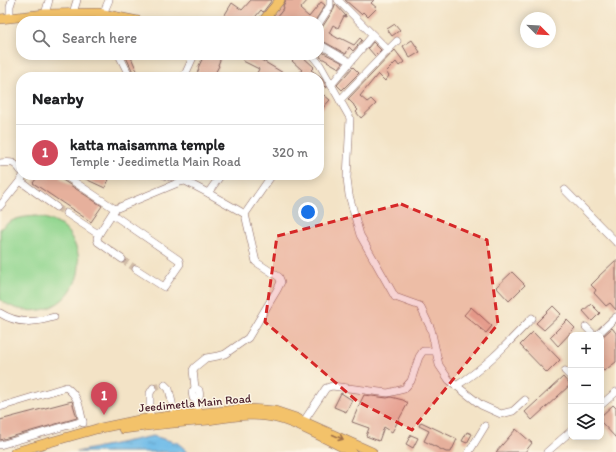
<!DOCTYPE html>
<meta charset="utf-8">
<style>
:root{--surface:#fff;--page:#f6f6f6;--text:#202124;--muted:#757577;--line:#e0e0e0;--accent:#d1495b}
body{margin:0;font-family:Itim,sans-serif;background:var(--page);color:var(--text)}
.controls{position:absolute;right:12px;bottom:12px;display:grid;overflow:hidden;border-radius:8px;box-shadow:0 2px 10px #0003}
.controls button{width:36px;height:36px;display:grid;place-items:center;padding:0;border:0;border-bottom:1px solid var(--line);background:var(--surface);color:var(--text);font:20px sans-serif}
.compass{position:absolute;left:520px;top:12px;width:36px;height:36px;border-radius:50%;background:var(--surface);box-shadow:0 2px 10px #0003;rotate:114deg}
.you{position:absolute;left:308px;top:212px;width:14px;height:14px;margin:-10px;border:3px solid #fff;border-radius:50%;background:#1a73e8;box-shadow:0 0 0 6px #1a73e833}
.badge{display:grid;place-items:center;width:26px;height:26px;border-radius:50%;background:var(--accent);color:#fff;font-size:13px;font-weight:700}
.pin{position:absolute;translate:-50% -33px;filter:drop-shadow(0 1px 2px #0008)}
.pin::after{content:'';position:absolute;top:21px;width:14px;height:12px;background:inherit;clip-path:polygon(0 0,100% 0,50% 100%)}
.list{margin:0;padding:0;list-style:none}
h2{display:flex;justify-content:space-between;align-items:center;height:52px;margin:0;padding:0 16px;font-size:17px}
h2 small{font-size:13px;font-weight:400;color:var(--muted)}
.list li{display:grid;grid-template-columns:26px 1fr auto;gap:12px;align-items:center;box-sizing:border-box;height:56px;padding:0 16px;border-top:1px solid var(--line)}
.list b{display:block;font-size:15px;white-space:nowrap}
.list p{margin:0;font-size:13px;white-space:nowrap;color:var(--muted)}
.list em{font-size:13px;font-style:normal;color:var(--muted)}
.icon{flex:none;width:22px;height:22px;fill:none;stroke:currentColor;stroke-width:2;stroke-linecap:round;stroke-linejoin:round}
.map{position:relative;flex:none;width:616px;height:452px;overflow:hidden}
.search{position:absolute;background:var(--surface);box-shadow:0 2px 10px #0003;left:16px;top:16px;width:308px;height:44px;display:flex;align-items:center;gap:10px;box-sizing:border-box;padding:0 14px;border-radius:16px;color:var(--muted);font-size:15px}
.panel{position:absolute;background:var(--surface);box-shadow:0 2px 10px #0003;left:16px;top:72px;width:308px;height:108px;border-radius:16px}
.map>svg:first-child{display:block}
</style>
<div class="map">
<svg width="616" height="452" viewBox="0 0 616 452">
<defs>
<pattern id="water-ripples" width="26" height="14" patternUnits="userSpaceOnUse"><rect width="26" height="14" fill="#6ebbe8"/><path d="M2 4q2-2 4 0t4 0M15 11q2-2 4 0t4 0" fill="none" stroke="#5c97bc"/></pattern>
</defs>
<rect width="100%" height="100%" fill="#fcf5e5"/>
<filter id="ink" filterUnits="userSpaceOnUse"><feTurbulence type="fractalNoise" baseFrequency=".025" numOctaves="2"/><feDisplacementMap in="SourceGraphic" scale="8" xChannelSelector="R" yChannelSelector="G"/><feConvolveMatrix kernelMatrix="1 2 1 2 8 2 1 2 1" color-interpolation-filters="sRGB"/></filter>
<filter id="wash" filterUnits="userSpaceOnUse"><feTurbulence type="fractalNoise" baseFrequency=".012" numOctaves="4" result="noise"/><feDisplacementMap in="SourceGraphic" scale="16" xChannelSelector="R" yChannelSelector="G"/><feGaussianBlur stdDeviation="0.9" result="paint"/><feColorMatrix in="noise" values="0 0 0 0 0 0 0 0 0 0 0 0 0 0 0 0 0 1.4 0 .05"/><feComposite in="paint" operator="in"/></filter>
<g filter="url(#wash)">
<rect width="100%" height="100%" fill="#f3e3c6"/>
<path fill="#90d58e" stroke="#6d7a5c" d="M37 216C47 219 57 221 65 229 71 235 74 242 77 250 87 283 59 316 25 310 16 309 6 305 0 299V229C12 218 22 217 37 216Z"/>
<polygon fill="url(#water-ripples)" stroke="#5c6d8a" points="153,436 178,443 188,452 76,452"/>
<g id="blocks">
<g fill="#e6b09c">
<polygon points="251,0 272,0 263,12 261,10 252,21 221,21 232,3 242,10"/>
<polygon points="286,0 308,0 300,9 309,17 321,2 325,5 315,21 274,21 284,8 283,6"/>
<polygon points="345,0 374,0 371,3 377,8 368,17 363,12 361,14"/>
<polygon points="335,4 346,16 346,17 344,16 338,28 333,25 329,33 339,39 340,38 354,45 360,38 362,40 353,51 349,47 346,54 319,39 319,30 323,26 334,9"/>
<polygon points="395,24 400,30 392,36 387,29"/>
<polygon points="412,40 420,52 410,58 403,46"/>
<polygon points="373,42 381,50 375,56 368,48"/>
<polygon points="395,50 404,62 399,66 396,62 386,72 389,76 385,81 378,74 360,96 367,102 371,99 376,104 361,118 356,112 358,110 354,106 354,105 348,99"/>
<polygon points="322,52 343,63 339,68 320,57"/>
<polygon points="125,55 130,55 137,71 133,72"/>
<polygon points="204,55 222,55 218,65 219,66 213,77 195,77 199,69 198,68"/>
<polygon points="246,55 259,55 258,58 290,77 255,77 259,69 243,61"/>
<polygon points="297,55 305,55 303,57 314,67 311,70 321,77 320,77 323,80 327,88 319,83 319,77 306,77 300,72 302,70 292,61"/>
<polygon points="353,67 359,73 342,90 337,85"/>
<polygon points="319,95 323,97 324,95 330,100 319,112"/>
<polygon points="39,175 59,175 61,179 102,206 91,222 33,183"/>
<polygon points="77,175 107,175 110,177 105,188"/>
<polygon points="616,260 616,310 610,303 606,306 594,293 596,290 591,285 599,277 599,276"/>
<polygon points="512,272 525,285 509,301 496,287"/>
<polygon points="591,304 600,313 592,321 583,311"/>
<polygon points="553,306 561,314 544,330 536,323"/>
<polygon points="471,307 492,326 486,333 464,315"/>
<polygon points="567,320 575,328 558,346 550,337"/>
<polygon points="612,328 616,333 616,362 604,371 601,367 601,338"/>
<polygon points="533,332 560,360 547,373 520,345"/>
<polygon points="563,377 570,385 532,420 525,412"/>
<polygon points="341,393 352,400 346,412 334,407"/>
<polygon points="364,395 387,398 391,397 403,400 408,403 392,432 384,427 379,441 366,436 369,428 352,422 360,403"/>
<polygon points="72,401 77,418 0,440 0,420"/>
<polygon points="613,405 616,408 616,438 601,422 601,416"/>
<polygon points="421,422 457,439 451,452 446,452 424,441 429,431 419,426"/>
<polygon points="516,429 532,443 525,452 496,452"/>
<polygon points="467,432 472,434 467,443 462,441"/>
<polygon points="411,435 418,438 413,448 406,444"/>
</g>
</g>
</g>
<g filter="url(#ink)">
<use href="#blocks" fill-opacity="0" stroke="#856461" stroke-width="1"/>
<g fill="none" stroke-linecap="round" stroke-linejoin="round">
<g stroke="#d1bca7" stroke-width="7" stroke-dasharray="7 3.5" stroke-linecap="butt">
<polyline points="56,207 66,213"/>
<polyline points="122,259 136,269"/>
<polyline points="153,388 165,385"/>
</g>
<g stroke="#856461" stroke-width="8">
<g id="minor">
<polyline points="338,0 388,50 340,100"/>
<polyline points="73,13 77,0"/>
<polyline points="98,13 102,21"/>
<polyline points="45,14 49,0"/>
<polyline points="103,14 109,0"/>
<polyline points="10,18 10,6 12,0"/>
<polyline points="319,23 330,6 330,0"/>
<polyline points="319,44 350,62"/>
<polyline points="388,50 397,41"/>
<polyline points="119,55 130,77"/>
<polyline points="312,55 320,65 350,118 347,178 349,195 360,235 395,297 420,306 431,329 439,365 449,380 481,405 501,414 513,411 525,400"/>
<polyline points="184,77 194,55"/>
<polyline points="331,85 373,35"/>
<path d="M0 163C11 162 14 161 21 171"/>
<polyline points="24,175 20,181 56,207"/>
<polyline points="64,175 115,209"/>
<polyline points="164,175 170,177"/>
<polyline points="565,190 616,242"/>
<polyline points="0,206 20,181"/>
<polyline points="66,213 95,232 100,232 115,209 180,182 185,181 208,193 221,175"/>
<polyline points="112,214 179,260 180,264 164,287 136,269"/>
<polyline points="245,214 272,175"/>
<polyline points="100,232 97,238 98,242 122,259"/>
<path d="M0 313C18 324 34 323 54 317"/>
<polyline points="586,327 594,335"/>
<polyline points="597,335 616,317"/>
<polyline points="565,371 571,377"/>
<polyline points="165,385 169,389 175,416"/>
<path d="M456 386C485 368 509 342 532 318"/>
<path d="M195 388 199 390C200 395 200 397 197 400L198 414"/>
<polyline points="197,400 193,398 192,392 195,388 193,370 195,367 206,358 218,356 225,354 248,338 277,290 281,282 279,277 256,262 245,214 208,193"/>
<polyline points="601,405 616,392"/>
<path d="M0 407 66 387C80 398 79 407 83 423"/>
<polyline points="150,419 150,393 153,388"/>
<polyline points="304,421 326,388 332,386 388,393 404,389 411,381 419,357 423,351 436,351"/>
<polyline points="0,445 83,421"/>
<polyline points="469,452 485,426"/>
<polyline points="547,452 571,431"/>
</g>
</g>
<g stroke="#856461" stroke-width="10">
<g id="major">
<polyline points="0,19 45,14 98,13 138,21"/>
<polyline points="263,21 280,0"/>
<path d="M123 429C152 425 180 422 209 420 231 417 255 412 276 418 303 425 327 440 352 452"/>
<polyline points="15,452 96,429 139,420 170,416 248,409 264,410 275,411 296,418 372,452"/>
</g>
</g>
<use href="#minor" stroke="#fff" stroke-width="7"/>
<use href="#major" stroke="#f3c26a" stroke-width="9"/>
</g>
<defs><path id="oneway-shaft" d="M-6 0H5M1.5-3L5.5 0L1.5 3" fill="none" stroke-width="1.6" stroke-linecap="round" stroke-linejoin="round"/></defs>
<use stroke="#9e704a" href="#oneway-shaft" transform="translate(338 437) rotate(24)"/>
</g>
<path fill="#d62828" fill-opacity="0.2" stroke="#d62828" stroke-width="3" stroke-dasharray="8 5" stroke-linejoin="round" d="M401 204 487 240 498 324 412 430 357 401 265 322 277 236Z"/>
<g text-anchor="middle" stroke-width="3" stroke-linejoin="round" paint-order="stroke">
<g font-size="12" fill="#4a1f2b" stroke="#fcf5e5">
<text transform="translate(195 403) rotate(-5)" y="4">Jeedimetla Main Road</text>
</g>
</g>
</svg>
<div class="controls">
<button>+</button>
<button>−</button>
<button><svg class="icon" aria-label="layers" viewBox="0 0 24 24"><path d="M12 4l9 5-9 5-9-5zM3 14l9 5 9-5"/></svg></button>
</div>
<svg class="compass" viewBox="-18 -18 36 36"><path d="M0-13l5 13h-10z" fill="#e53935"/><path d="M0 13l5-13h-10z" fill="#757577"/></svg>
<div class="you"></div>
<div class="pin badge" style="left:104px;top:415px">1</div>
<div class="search"><svg class="icon" aria-label="search" viewBox="0 0 24 24"><circle cx="10" cy="10" r="6"/><path d="M15 15l6 6"/></svg>Search here</div>
<section class="panel">
<h2>Nearby<small></small></h2>
<ul class="list">
<li><span class="badge">1</span><div><b>katta maisamma temple</b><p>Temple · Jeedimetla Main Road</p></div><em>320 m</em></li>
</ul>
</section>
</div>
